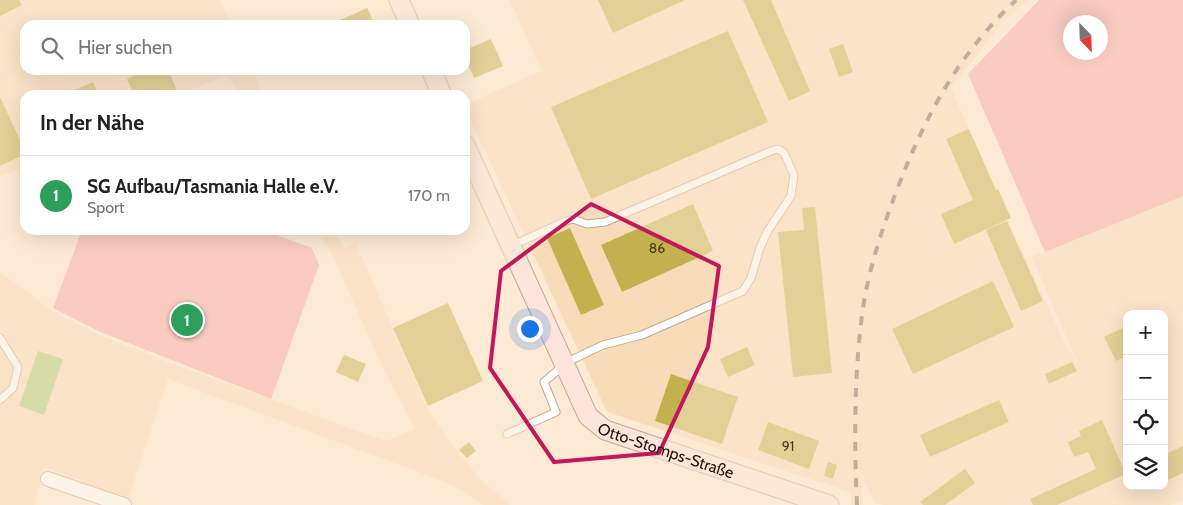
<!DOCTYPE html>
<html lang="de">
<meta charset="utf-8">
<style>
:root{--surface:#fff;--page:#f6f6f6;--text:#222;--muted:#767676;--line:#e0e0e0;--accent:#111827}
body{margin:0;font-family:Cabin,sans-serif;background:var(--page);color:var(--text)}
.controls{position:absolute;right:15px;bottom:15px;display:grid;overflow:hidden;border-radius:10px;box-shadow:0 5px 20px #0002}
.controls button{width:45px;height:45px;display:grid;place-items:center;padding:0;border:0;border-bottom:1px solid var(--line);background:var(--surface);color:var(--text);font:25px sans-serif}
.compass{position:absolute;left:1063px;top:15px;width:45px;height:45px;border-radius:50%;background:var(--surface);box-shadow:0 5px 20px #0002;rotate:157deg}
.you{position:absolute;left:529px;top:328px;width:18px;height:18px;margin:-12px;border:4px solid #fff;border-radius:50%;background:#1a73e8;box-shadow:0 0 0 8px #1a73e833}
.badge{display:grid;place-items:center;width:32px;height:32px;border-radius:50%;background:var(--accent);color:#fff;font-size:16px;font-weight:700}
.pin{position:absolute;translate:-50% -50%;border:2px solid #fff;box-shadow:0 1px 5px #0006}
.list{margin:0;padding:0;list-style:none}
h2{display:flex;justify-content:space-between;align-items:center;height:65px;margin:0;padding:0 20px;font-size:21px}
h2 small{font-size:16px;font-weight:400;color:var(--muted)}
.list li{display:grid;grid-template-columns:32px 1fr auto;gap:15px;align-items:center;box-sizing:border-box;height:80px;padding:0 20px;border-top:1px solid var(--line)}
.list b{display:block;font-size:19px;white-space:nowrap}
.list p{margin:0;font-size:16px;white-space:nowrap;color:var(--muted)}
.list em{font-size:16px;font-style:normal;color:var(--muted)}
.icon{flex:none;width:28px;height:28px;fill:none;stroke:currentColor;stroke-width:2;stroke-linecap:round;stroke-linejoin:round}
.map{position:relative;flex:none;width:1183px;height:505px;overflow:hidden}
.search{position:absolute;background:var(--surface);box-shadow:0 5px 20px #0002;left:20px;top:20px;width:450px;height:55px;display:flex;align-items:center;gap:12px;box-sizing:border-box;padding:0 18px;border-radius:15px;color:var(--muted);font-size:19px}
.panel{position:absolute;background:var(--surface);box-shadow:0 5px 20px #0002;left:20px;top:90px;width:450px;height:145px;border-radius:15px}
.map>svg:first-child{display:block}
</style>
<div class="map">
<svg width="1183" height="505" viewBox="0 0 1183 505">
<rect width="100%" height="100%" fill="#fdead4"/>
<g fill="#f8dcba" fill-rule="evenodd">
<polygon points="0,0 220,0 230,25 25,25 25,70 254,70 262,95 239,95 227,74 181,95 25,95 25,166 0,177"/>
<path d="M510 0H1029L1006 19 951 87 994 190 1061 335 1080 369 1032 257 1183 194V500L1170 505H883L875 502 861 477 863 505H851L850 492 607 412 465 108V105L578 54 541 70ZM1127 314H1164V486H1127Z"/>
<polygon points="316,230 333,230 344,248 356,243 428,410 452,445 483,482 510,505 483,505 461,490 440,480 168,379 128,499 44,467 35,505 0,505 0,272 58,315 102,336 173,364 386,441 415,429 380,362 332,254"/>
</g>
<g fill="#f5a8aa" fill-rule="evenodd">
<path d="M1039 0H1183V196L1045 252 968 74ZM1070 22H1100V52H1070Z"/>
<polygon points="82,230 263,230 312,248 319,265 271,399 98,331 53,308"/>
</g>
<polygon fill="#a8c971" points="38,351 63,359 44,415 19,406"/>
<g fill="#c3b14f">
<polygon points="0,0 19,0 22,5 0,16"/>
<polygon points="598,0 685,0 613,33"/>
<polygon points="743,0 771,0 810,91 789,101"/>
<polygon points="367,8 375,25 329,25"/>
<polygon points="728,31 768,122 591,199 551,107"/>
<polygon points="491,39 503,66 474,78 465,57 465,50"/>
<polygon points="843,44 853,72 839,77 829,49"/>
<polygon points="147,70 168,70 179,95 134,95 127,79"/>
<polygon points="93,82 99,95 72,95 70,92"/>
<polygon points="0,97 25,151 25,154 0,166"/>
<polygon points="969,129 996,190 998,189 1011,218 954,244 941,214 973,200 946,139"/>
<polygon points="693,204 713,251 622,292 601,245"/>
<polygon points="815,207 832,373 793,377 778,232 804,230 802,208"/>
<polygon points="1007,221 1043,301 1021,311 986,230"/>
<polygon points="570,228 604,305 581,315 547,238"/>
<polygon points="993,281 1014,327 913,374 892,329"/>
<polygon points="448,303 483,381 428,406 393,328"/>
<polygon points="1127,326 1127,356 1116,361 1104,337"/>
<polygon points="747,347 755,365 728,377 720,359"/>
<polygon points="344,355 366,364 358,382 336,372"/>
<polygon points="1072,362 1077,371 1049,384 1045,374"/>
<polygon points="671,374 738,397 722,444 655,421"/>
<polygon points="999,400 1009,422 930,457 920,435"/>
<polygon points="1102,420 1126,474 1057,505 1033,505 1030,499 1096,469 1088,452 1074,457 1068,442 1081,436 1079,431"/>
<polygon points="768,422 819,441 809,469 758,450"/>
<polygon points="469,442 476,451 467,458 459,450"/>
<polygon points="1183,446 1183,473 1166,481 1164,477 1164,455"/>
<polygon points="828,462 837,465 833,479 824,476"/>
<polygon points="965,469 975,483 945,505 923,505 920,502"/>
</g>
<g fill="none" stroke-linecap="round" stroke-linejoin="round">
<g stroke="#bfa98f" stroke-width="9">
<g id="lane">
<polyline points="511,246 566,221 573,219 587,224 605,222 771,151 778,149 784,153 794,175 791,196 767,232 760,248 751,278 743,291 642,335 603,345 565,363"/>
<polyline points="0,338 18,367 13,388 0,400"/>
<polyline points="507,434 556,412 544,382 558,370 566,368"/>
</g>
</g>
<g stroke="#bfa98f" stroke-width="16">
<polyline id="street" points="48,479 124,505"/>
</g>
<g stroke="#bfa98f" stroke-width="21">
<g id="secondary">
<polyline points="399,0 410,25"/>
<polyline points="431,70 442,95"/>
<path id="s1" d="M465 145 588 416 605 430 829 505"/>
</g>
</g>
<use href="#lane" stroke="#fff" stroke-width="7"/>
<use href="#street" stroke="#fff" stroke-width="14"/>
<use href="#secondary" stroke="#fce4da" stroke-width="19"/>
<path stroke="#726658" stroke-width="4" stroke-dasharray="9 9" stroke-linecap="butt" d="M857 505C854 441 854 371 863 308 869 269 881 232 895 195 924 118 956 57 1016 0"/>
</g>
<path d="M0 0H1183V505H0ZM591 204 719 266 708 347 659 453 554 462 490 368 501 271Z" fill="#fdead4" fill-opacity=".55" fill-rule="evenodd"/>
<path fill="none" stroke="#c2185b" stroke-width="4" stroke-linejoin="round" d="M591 204 719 266 708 347 659 453 554 462 490 368 501 271Z"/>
<g text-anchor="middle" stroke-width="5" stroke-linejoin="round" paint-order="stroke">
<g font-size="14" fill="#453a1b">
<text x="657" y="253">86</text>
<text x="788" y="451">91</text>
</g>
<g font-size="16" fill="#1b130a" stroke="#fff">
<text dy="6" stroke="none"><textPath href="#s1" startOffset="384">Otto-Stomps-Straße</textPath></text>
</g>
</g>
</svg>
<div class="controls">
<button>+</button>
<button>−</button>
<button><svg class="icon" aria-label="locate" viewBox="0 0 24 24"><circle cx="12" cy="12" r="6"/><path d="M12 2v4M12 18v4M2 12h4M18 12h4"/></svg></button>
<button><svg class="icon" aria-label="layers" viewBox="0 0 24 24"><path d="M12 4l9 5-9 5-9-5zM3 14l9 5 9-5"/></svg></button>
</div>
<svg class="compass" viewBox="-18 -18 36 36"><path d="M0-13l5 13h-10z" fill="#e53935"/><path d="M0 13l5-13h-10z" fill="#767676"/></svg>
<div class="you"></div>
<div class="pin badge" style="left:187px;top:320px;background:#2e9e5b">1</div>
<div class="search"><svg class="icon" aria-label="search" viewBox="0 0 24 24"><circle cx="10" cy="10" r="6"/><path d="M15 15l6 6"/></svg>Hier suchen</div>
<section class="panel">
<h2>In der Nähe<small></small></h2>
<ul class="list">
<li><span class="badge" style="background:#2e9e5b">1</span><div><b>SG Aufbau/Tasmania Halle e.V.</b><p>Sport</p></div><em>170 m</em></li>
</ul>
</section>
</div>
